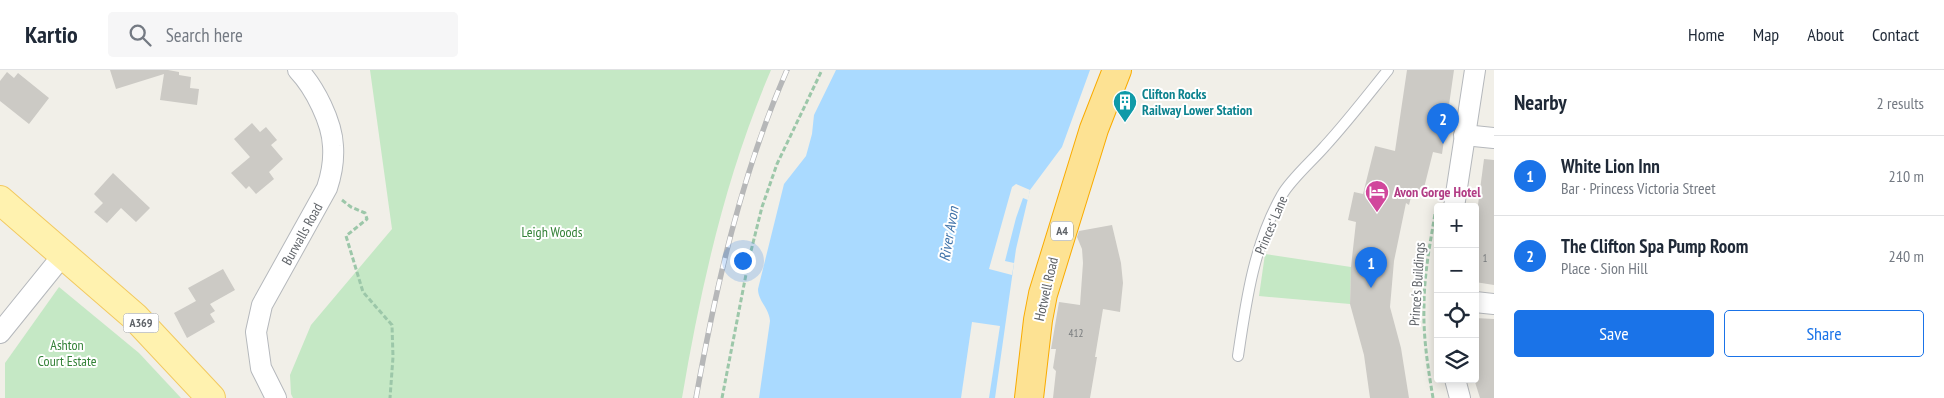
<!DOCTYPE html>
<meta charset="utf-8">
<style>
:root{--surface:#fff;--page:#f6f6f7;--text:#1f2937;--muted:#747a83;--line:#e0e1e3;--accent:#1a73e8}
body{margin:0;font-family:"PT Sans Narrow",sans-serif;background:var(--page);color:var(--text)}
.controls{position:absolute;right:15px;bottom:15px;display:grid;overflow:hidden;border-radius:5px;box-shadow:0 2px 12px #0003}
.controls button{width:45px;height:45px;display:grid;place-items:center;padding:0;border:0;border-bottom:1px solid var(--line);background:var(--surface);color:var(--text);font:25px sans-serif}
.you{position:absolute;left:742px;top:190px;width:18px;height:18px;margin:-12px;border:4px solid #fff;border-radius:50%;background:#1a73e8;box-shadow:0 0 0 8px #1a73e833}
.badge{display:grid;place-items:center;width:32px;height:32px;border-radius:50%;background:var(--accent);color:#fff;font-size:16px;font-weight:700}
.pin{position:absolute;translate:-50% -41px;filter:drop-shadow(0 1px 2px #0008)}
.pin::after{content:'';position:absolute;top:26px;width:18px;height:15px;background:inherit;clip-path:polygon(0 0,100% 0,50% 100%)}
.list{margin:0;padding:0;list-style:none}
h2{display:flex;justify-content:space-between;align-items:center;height:65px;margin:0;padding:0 20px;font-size:21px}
h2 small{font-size:16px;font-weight:400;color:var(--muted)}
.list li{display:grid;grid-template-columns:32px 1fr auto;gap:15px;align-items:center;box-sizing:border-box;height:80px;padding:0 20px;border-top:1px solid var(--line)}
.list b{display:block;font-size:19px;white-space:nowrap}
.list p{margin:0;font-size:16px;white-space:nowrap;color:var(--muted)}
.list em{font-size:16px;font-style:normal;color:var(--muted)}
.actions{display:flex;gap:10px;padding:15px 20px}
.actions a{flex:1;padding:11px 0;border:1px solid var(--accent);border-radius:5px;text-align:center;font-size:18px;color:var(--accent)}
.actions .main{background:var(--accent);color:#fff}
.icon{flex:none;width:28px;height:28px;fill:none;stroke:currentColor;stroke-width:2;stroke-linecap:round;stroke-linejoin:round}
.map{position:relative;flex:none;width:1494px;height:328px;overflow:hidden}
header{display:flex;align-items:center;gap:30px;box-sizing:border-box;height:70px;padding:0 25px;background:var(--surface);border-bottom:1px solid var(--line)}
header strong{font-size:24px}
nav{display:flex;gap:28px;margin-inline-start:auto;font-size:18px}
.search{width:350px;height:45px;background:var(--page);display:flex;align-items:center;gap:12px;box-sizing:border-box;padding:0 18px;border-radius:5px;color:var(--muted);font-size:19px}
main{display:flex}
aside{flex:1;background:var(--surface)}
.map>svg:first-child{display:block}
</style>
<header>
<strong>Kartio</strong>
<div class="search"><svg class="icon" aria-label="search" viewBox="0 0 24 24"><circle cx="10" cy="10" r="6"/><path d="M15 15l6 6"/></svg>Search here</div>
<nav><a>Home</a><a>Map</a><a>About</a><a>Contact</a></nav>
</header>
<main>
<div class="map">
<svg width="1494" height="328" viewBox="0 0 1494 328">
<rect width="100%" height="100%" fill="#f1efe8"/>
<g fill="#c5e8c5">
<path d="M370 0H771C726 104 701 216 682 328H293L291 324 290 305 311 255 392 159Z"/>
<polygon points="1265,184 1351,197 1350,234 1259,226"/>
<polygon points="59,217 139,283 181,328 5,328 5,293"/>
</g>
<path fill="#aadaff" d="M836 0H1090L1062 77 1030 120 1016 179 995 328H759L770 251C769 238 758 231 758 219L784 114 806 86 812 64 814 45Z"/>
<g fill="#f1efe8">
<polygon points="1016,114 1030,120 1028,130 1023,128 1016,148 1005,191 1014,193 1012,205 989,199 1012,117"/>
<polygon points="972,252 1000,256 989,328 961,328"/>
</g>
<g fill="#cccac5">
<polygon points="110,0 168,0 179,2 179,5 191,7 190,18 199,19 197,35 160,30 164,4 116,19"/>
<polygon points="1407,0 1454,0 1442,84 1433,82 1422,126 1412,123 1409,135 1406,133 1394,191 1390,237 1401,278 1409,328 1370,328 1364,285 1350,234 1351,197 1356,152 1348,150 1354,122 1363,124 1375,76 1395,81"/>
<polygon points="7,2 14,8 18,3 49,28 29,54 0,31 0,11"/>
<polygon points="252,53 260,62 266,57 277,70 271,75 283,89 269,102 274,109 256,124 249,116 246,119 231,103 250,87 234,69"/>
<polygon points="1484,89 1494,90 1494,215 1475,212 1475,158"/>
<polygon points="113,103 150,138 136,152 121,138 107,153 94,142 103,133 94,124"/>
<polygon points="1112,155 1121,193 1123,213 1120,242 1103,239 1095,287 1097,287 1090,328 1053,328 1056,301 1053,298 1056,279 1051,279 1059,232 1080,235 1083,193 1082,179 1077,167 1079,161"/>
<polygon points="223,199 235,220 210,234 215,241 210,244 215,252 187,268 174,243 196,231 188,218"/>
<polygon points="1475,248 1494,249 1494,328 1480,328 1475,312"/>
</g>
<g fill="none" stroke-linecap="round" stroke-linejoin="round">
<g stroke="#b5b8bc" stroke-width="12">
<path id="lane" d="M1238 286C1246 231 1254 174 1282 125 1290 110 1313 90 1325 76 1347 52 1367 26 1388 0"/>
</g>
<g stroke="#b5b8bc" stroke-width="22">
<g id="street">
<polyline points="1464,65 1494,68"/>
<polyline points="1454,137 1475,0"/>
<polyline points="1475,232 1494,234"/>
<polyline points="0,263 63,185"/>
<polyline points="1455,309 1460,328"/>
<path d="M276 328 261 298 256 262 262 235 327 118C331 106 334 90 333 76 332 52 315 18 298 0"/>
</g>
</g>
<g stroke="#f2c960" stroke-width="30">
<polyline id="primary" points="0,130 135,247 211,328"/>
</g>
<g stroke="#f9ab00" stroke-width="30">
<polyline id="highway" points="1029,328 1038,250 1043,224 1094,59 1117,0"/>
</g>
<g stroke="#9cc7a9" stroke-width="3" stroke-dasharray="5 2.5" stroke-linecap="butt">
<polyline points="342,130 351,137 365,143 367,149 346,166 363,222 392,255 393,287 390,328"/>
<polyline points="722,328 749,189 762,137 777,94 822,0"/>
<path d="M1433 328C1428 298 1423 267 1424 236 1424 205 1430 174 1435 144"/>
</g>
<use href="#lane" stroke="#fff" stroke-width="10"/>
<use href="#street" stroke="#fff" stroke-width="20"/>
<use href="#primary" stroke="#fff2af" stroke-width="28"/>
<use href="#highway" stroke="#fde293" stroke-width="28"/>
<g stroke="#b6b7b8" stroke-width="5.5">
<path id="rail" d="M696 328C716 216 741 105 787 0"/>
</g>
<use href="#rail" stroke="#fff" stroke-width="4" stroke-dasharray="11" stroke-linecap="butt"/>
</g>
<defs>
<g id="building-pin" transform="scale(1.25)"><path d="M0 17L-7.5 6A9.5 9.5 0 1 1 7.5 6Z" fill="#0f9aa8" stroke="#fff"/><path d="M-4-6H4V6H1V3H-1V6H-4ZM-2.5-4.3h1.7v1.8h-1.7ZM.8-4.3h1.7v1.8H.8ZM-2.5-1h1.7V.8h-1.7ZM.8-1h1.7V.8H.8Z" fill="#fff"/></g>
<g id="hotel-pin" transform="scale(1.25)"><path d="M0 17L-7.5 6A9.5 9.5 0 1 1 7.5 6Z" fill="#d1479c" stroke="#fff"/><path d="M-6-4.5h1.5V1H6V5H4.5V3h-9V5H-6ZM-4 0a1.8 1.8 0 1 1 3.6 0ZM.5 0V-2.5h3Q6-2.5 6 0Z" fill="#fff"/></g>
</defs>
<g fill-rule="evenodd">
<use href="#building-pin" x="1125" y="32"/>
<use href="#hotel-pin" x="1377" y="122"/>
</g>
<g text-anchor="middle" stroke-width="4" stroke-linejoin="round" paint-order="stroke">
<g font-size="11" fill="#7a7d7f">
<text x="1485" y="192">1</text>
<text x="1076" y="267">412</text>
</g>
<g fill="#fff" stroke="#8f9295" stroke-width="1">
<rect x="1051" y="151.5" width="22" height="19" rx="4"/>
<rect x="123.5" y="243.5" width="35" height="19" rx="4"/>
</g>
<g font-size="12" font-weight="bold" fill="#5f6368">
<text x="1062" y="165">A4</text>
<text x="141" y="257">A369</text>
</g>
<g font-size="14" font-weight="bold" fill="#0d838f" stroke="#fff" text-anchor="start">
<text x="1142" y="29">Clifton Rocks<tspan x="1142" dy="16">Railway Lower Station</tspan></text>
</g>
<g font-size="14" font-weight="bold" fill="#b23c85" stroke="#fff" text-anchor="start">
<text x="1394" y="127">Avon Gorge Hotel</text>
</g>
<g font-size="14" fill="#5f6368" stroke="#fff">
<text transform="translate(1271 155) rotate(-67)" y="5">Princes' Lane</text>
<text transform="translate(302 164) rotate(-61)" y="5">Burwalls Road</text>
<text transform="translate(1417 214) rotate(-86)" y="5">Prince's Buildings</text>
<text transform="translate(1046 219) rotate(-77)" y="5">Hotwell Road</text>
</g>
<g font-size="14" fill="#348238" stroke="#fff">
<text x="552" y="167">Leigh Woods</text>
<text x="67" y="280">Ashton<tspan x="67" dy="16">Court Estate</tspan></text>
</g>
<g font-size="15" font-style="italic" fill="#4174aa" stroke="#fff">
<text transform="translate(949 164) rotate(-80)" y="5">River Avon</text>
</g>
</g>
</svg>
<div class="controls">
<button>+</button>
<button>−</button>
<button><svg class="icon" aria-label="locate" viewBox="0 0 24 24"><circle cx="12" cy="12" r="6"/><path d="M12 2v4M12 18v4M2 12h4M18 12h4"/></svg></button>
<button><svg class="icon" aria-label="layers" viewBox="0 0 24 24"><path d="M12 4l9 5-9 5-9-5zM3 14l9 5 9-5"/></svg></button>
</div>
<div class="you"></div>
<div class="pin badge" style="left:1371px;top:218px">1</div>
<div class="pin badge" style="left:1443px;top:74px">2</div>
</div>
<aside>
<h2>Nearby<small>2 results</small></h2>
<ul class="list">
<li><span class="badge">1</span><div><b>White Lion Inn</b><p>Bar · Princess Victoria Street</p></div><em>210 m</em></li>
<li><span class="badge">2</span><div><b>The Clifton Spa Pump Room</b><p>Place · Sion Hill</p></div><em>240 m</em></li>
</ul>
<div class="actions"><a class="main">Save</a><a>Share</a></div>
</aside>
</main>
